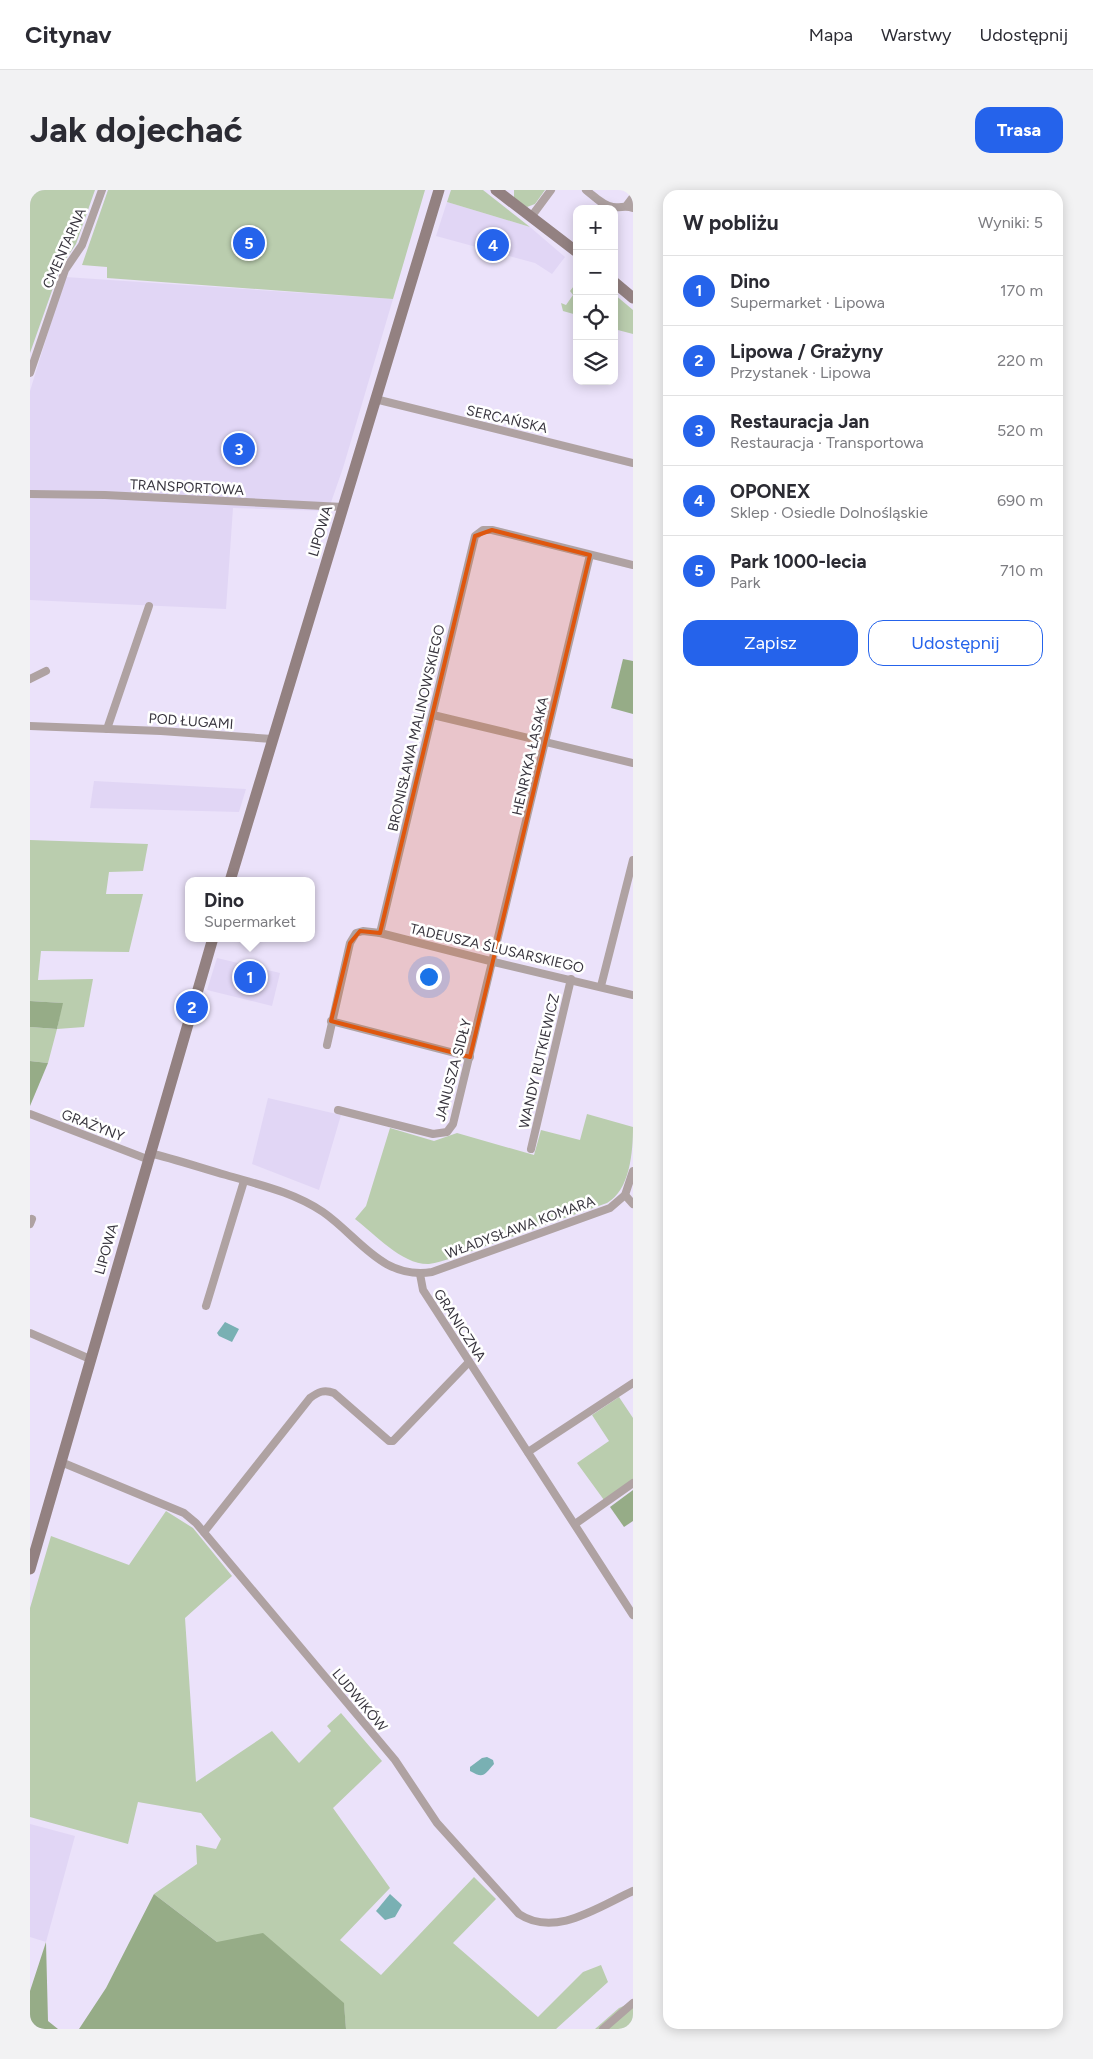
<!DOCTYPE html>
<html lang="pl">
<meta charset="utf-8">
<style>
:root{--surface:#fff;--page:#f2f2f3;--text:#2b2b33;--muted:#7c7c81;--line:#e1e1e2;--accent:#2563eb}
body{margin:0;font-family:Figtree,sans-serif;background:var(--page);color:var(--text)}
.controls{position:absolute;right:15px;top:15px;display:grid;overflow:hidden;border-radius:10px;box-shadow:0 2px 12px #0003}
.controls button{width:45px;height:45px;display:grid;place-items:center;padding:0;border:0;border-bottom:1px solid var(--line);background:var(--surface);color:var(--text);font:25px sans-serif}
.you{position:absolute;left:398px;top:786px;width:18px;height:18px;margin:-12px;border:4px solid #fff;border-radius:50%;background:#1a73e8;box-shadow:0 0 0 8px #1a73e833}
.badge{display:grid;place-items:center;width:32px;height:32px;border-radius:50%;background:var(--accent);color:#fff;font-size:16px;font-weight:700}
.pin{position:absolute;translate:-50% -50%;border:2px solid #fff;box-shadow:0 1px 5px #0006}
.popup{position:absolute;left:155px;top:687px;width:130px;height:65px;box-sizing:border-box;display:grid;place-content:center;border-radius:10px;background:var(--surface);filter:drop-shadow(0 1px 4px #0005);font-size:16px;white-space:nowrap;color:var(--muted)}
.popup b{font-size:19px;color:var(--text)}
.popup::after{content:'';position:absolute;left:50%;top:100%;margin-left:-10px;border:10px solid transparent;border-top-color:var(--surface)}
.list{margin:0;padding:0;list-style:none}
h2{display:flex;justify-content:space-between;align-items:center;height:65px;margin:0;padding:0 20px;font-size:21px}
h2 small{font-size:16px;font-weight:400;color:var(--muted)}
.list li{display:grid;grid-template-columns:32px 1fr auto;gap:15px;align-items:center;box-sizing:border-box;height:70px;padding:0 20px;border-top:1px solid var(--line)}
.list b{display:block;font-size:19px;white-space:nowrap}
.list p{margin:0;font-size:16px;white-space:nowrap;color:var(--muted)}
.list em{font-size:16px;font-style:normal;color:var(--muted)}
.actions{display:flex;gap:10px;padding:15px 20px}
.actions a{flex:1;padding:11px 0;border:1px solid var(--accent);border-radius:15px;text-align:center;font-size:18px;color:var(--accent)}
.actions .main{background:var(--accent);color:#fff}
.icon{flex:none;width:28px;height:28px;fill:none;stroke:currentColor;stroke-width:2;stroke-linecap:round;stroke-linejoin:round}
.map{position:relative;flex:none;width:603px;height:1839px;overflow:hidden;border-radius:15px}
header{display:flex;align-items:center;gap:30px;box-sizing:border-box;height:70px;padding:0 25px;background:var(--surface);border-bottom:1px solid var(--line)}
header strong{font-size:24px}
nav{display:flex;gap:28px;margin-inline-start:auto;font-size:18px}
.intro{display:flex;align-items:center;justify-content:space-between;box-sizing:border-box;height:120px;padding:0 30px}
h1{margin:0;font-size:35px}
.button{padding:12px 22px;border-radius:15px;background:var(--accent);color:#fff;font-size:18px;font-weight:700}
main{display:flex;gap:30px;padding:0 30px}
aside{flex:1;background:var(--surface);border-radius:15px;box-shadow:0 2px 12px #0003}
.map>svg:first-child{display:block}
</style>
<header>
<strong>Citynav</strong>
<nav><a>Mapa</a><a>Warstwy</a><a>Udostępnij</a></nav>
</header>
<div class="intro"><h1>Jak dojechać</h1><a class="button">Trasa</a></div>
<main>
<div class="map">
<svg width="603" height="1839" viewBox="0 0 603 1839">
<rect width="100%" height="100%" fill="#ebe2fa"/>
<g fill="#e1d6f5">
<polygon points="417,12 500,37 535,67 522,84 505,73 406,46"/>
<polygon points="35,87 363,109 313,278 298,321 203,318 196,419 0,410 0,201"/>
<polygon points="64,591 216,599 209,622 60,618"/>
<polygon points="187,768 250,783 242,816 177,800"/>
<polygon points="238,908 311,925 289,1000 222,974"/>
<polygon points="0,1634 45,1646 16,1752 0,1747"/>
</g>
<g fill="#bacdae">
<polygon points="0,0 65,0 46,54 30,78 0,163"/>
<polygon points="78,0 395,0 363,109 77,88 77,77 52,75"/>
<polygon points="421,0 453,0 500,37 417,12"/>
<polygon points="484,0 515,0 505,14 497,17 484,8"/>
<polygon points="547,92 547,125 533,121 531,113 536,115 543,105 540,101"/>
<polygon points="584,104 603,120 603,144 584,139"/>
<polygon points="0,650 118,654 113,681 79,682 76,704 113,704 99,762 11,761 8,790 63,789 54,837 27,839 18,873 0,871 0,837 27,839 32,813 0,811"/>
<path d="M557 924 603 937C603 962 600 1000 577 1013L422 1068C415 1070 406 1073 399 1074 372 1075 345 1044 325 1029L336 1016 360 938 404 951 427 943 504 965 511 940 550 950Z"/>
<polygon points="589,1207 603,1228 603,1289 574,1310 547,1273 579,1251 562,1225"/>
<polygon points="136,1321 163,1338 202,1386 155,1428 166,1592 242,1541 269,1573 301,1541 297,1536 311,1523 352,1571 303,1618 360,1698 310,1750 351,1785 444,1687 466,1709 423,1753 508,1827 553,1782 571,1775 578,1792 526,1839 316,1839 314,1815 187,1752 124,1704 167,1674 166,1655 186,1659 191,1649 171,1623 108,1612 98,1654 0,1627 0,1418 21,1346 99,1375"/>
<polygon points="603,1812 603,1839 565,1839 589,1818"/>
</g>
<g fill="#96ac87">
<polygon points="593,469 603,471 603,524 581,518"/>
<polygon points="0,811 33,813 27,839 0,837"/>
<polygon points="0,871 18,873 0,916"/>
<polygon points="603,1300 603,1331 594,1337 580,1317"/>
<polygon points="124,1704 187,1752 233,1743 314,1813 316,1839 49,1839 76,1798"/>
<polygon points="16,1752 18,1831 28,1839 0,1839 0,1801"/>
</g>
<g fill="#79b0b3">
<polygon points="195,1132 209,1139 202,1152 189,1146 187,1143"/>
<path d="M457 1567 463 1570 464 1574C454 1585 454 1589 440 1581V1577L452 1568Z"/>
<polygon points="360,1704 372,1715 365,1727 355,1730 346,1721"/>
</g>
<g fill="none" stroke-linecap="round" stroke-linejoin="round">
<g stroke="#afa2a2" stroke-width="8">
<path d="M556 0C564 6 573 16 583 17 591 18 596 15 603 18"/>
<polyline points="597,15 603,7"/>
<polyline points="501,27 521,0"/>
<polyline points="0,183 35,80 52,55 72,0"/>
<polyline points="345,209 603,273"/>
<polyline points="0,304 75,305 313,317"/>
<polyline points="0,489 16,481"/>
<polyline points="403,525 603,573"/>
<polyline points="0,536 131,541 242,549"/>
<polyline points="77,539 119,416"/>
<polyline points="350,743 445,346 453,340 462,340 603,375"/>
<polyline points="571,796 603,670"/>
<polyline points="301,831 440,867"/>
<polyline points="297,855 320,753 326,743 333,741 350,743 464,772 603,805"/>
<polyline points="308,920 403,944 417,942 423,934 560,365"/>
<polyline points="0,924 117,969"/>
<polyline points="501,959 541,789"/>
<path d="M119 963C145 969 171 978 196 985 230 995 263 1002 293 1022 329 1047 352 1090 402 1082L580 1018 595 1005 603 981"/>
<polyline points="595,1005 603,1014"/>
<polyline points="0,1034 2,1029"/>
<polyline points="390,1084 393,1100 603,1425"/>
<polyline points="176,1116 214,991"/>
<polyline points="0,1143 60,1169"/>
<polyline points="498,1262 603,1193"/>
<path d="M31 1272 154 1323 166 1333 365 1570 407 1633 489 1724C525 1748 568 1717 603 1701"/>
<polyline points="545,1334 603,1293"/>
<path d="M174 1342 280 1208C288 1202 294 1199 304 1203L359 1251H363L439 1172"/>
<polyline points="573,1839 603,1813"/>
</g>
<g stroke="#938181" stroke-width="11">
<polyline points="466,0 547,62"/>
<polyline points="584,92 603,108"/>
<polyline points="200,691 409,0"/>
<polyline points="0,1379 183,748"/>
</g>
</g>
<path fill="#df570e" fill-opacity="0.2" stroke="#df570e" stroke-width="4" stroke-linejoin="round" d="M462 340 560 365 440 867 301 831 320 753 330 741 350 743 445 346Z"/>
<g text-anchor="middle" stroke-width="5" stroke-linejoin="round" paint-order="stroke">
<g font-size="14" fill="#38353e" stroke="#fff">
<text transform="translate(34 58) rotate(-66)" y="5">CMENTARNA</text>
<text transform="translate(477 229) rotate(13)" y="5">SERCAŃSKA</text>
<text transform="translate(157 297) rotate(3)" y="5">TRANSPORTOWA</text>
<text transform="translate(290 341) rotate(-73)" y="5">LIPOWA</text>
<text transform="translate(161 531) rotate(4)" y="5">POD ŁUGAMI</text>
<text transform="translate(386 538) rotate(-77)" y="5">BRONISŁAWA MALINOWSKIEGO</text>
<text transform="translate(500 566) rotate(-77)" y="5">HENRYKA ŁASAKA</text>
<text transform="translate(467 758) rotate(13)" y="5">TADEUSZA ŚLUSARSKIEGO</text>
<text transform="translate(509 871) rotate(-77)" y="5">WANDY RUTKIEWICZ</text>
<text transform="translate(423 880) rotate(-75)" y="5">JANUSZA SIDŁY</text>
<text transform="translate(63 935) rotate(21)" y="5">GRAŻYNY</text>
<text transform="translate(490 1037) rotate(-20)" y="5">WŁADYSŁAWA KOMARA</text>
<text transform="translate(76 1059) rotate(-74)" y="5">LIPOWA</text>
<text transform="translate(430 1135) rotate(57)" y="5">GRANICZNA</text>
<text transform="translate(330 1510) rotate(50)" y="5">LUDWIKÓW</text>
</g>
</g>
</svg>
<div class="controls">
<button>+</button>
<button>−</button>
<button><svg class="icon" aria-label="locate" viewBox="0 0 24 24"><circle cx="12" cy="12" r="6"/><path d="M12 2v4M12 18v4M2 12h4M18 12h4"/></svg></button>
<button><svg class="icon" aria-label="layers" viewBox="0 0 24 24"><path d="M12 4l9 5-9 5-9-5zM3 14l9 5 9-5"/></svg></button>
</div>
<div class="you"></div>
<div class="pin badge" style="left:220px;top:787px">1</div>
<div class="popup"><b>Dino</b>Supermarket</div>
<div class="pin badge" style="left:162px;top:817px">2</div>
<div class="pin badge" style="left:209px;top:259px">3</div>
<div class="pin badge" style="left:463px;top:55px">4</div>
<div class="pin badge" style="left:219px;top:53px">5</div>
</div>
<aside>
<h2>W pobliżu<small>Wyniki: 5</small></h2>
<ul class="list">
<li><span class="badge">1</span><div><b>Dino</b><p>Supermarket · Lipowa</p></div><em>170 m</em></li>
<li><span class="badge">2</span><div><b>Lipowa / Grażyny</b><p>Przystanek · Lipowa</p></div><em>220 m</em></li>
<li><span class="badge">3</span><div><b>Restauracja Jan</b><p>Restauracja · Transportowa</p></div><em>520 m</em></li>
<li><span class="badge">4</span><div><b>OPONEX</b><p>Sklep · Osiedle Dolnośląskie</p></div><em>690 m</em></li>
<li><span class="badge">5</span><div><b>Park 1000-lecia</b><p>Park</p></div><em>710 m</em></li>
</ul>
<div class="actions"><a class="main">Zapisz</a><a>Udostępnij</a></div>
</aside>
</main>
